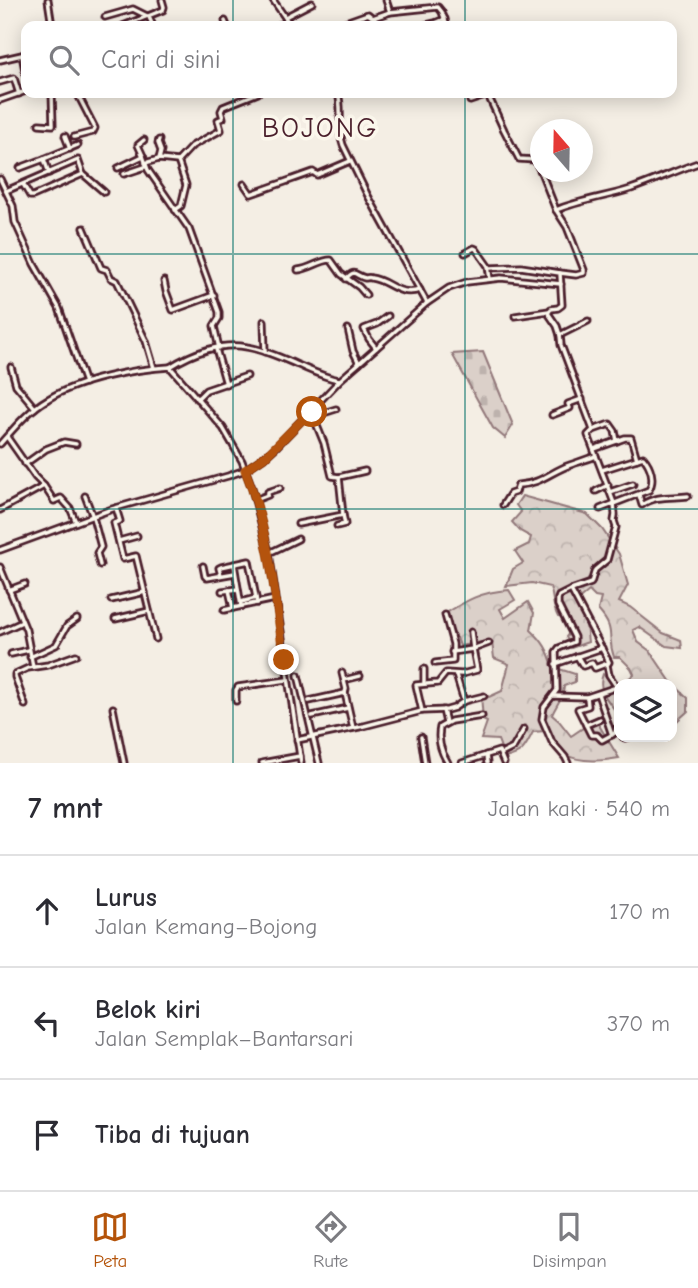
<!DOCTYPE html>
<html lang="id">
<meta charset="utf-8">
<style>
:root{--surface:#fff;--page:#f2f2f3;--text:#2b2b33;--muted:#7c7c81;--line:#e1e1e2;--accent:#b45309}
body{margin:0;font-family:"Comic Neue",sans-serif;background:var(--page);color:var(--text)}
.controls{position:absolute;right:21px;bottom:21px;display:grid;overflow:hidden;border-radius:14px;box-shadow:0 4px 18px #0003}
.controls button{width:63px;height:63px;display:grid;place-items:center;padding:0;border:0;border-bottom:2px solid var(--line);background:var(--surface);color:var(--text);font:35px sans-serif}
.compass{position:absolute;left:530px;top:119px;width:63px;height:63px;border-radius:50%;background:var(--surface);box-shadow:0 4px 18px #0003;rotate:340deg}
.stop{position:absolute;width:21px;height:21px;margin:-16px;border:5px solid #b45309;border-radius:50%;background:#fff}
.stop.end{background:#b45309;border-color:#fff;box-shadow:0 2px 7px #0008}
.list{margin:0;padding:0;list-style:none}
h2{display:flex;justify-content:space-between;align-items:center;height:91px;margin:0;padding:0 28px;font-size:30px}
h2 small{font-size:23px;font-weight:400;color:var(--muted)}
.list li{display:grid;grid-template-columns:46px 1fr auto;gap:21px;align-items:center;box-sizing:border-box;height:112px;padding:0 28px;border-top:2px solid var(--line)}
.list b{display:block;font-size:26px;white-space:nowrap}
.list p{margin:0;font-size:23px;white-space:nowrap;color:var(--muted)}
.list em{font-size:23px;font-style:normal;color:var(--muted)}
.icon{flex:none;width:38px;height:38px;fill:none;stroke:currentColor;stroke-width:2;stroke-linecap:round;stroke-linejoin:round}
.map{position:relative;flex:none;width:698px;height:763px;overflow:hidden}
.search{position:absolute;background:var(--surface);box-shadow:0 4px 18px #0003;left:21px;right:21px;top:21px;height:77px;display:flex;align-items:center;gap:18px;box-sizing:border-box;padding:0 24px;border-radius:14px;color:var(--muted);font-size:26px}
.sheet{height:427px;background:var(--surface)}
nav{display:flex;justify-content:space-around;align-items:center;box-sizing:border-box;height:98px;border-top:2px solid var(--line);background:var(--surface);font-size:19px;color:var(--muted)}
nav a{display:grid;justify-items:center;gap:4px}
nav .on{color:var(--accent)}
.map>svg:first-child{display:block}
</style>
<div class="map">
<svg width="698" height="763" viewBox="0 0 698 763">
<defs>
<pattern id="forest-crowns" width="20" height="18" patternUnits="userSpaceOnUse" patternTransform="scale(1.75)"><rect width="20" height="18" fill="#dbd0c9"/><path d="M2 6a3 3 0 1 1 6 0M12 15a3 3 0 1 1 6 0" fill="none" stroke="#bdb2ad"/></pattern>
<pattern id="cemetery-stones" width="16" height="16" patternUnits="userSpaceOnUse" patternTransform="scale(1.75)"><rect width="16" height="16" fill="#dbd0c9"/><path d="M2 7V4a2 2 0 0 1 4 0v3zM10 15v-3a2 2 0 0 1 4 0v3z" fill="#bdb2ad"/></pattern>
</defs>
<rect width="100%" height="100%" fill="#f4eee4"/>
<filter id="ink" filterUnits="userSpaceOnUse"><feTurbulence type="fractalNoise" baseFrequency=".0143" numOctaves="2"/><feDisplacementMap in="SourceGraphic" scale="14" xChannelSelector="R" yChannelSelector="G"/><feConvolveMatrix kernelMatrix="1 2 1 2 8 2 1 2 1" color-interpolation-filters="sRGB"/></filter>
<g filter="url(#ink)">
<g fill="url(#forest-crowns)" stroke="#92787a" stroke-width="2">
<path d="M522 496 587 514 602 529 619 554 628 585 619 602 630 607 663 633 681 640 682 648 666 646 639 627 633 630 638 642 650 651 671 682 688 698V711L677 721H672V684H627L626 681 634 674 631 668 620 657H614C606 635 617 631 598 610L601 598 595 597 589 591 576 602 586 625 588 642 571 648 566 637 571 631 569 618 558 617C552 606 554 598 550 587L532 583 506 586 513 569 523 563 515 551 529 544 531 537 520 531 512 522 521 512 516 505Z"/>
<path d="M509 590 515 600 500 609 505 618 528 602 534 613 531 630C543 641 549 651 553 667L575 674V682L564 686C564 697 556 705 552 715L559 721 571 736 583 728 597 722 619 758C591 763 556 763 550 733L545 731 533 732C524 749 524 753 505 758L498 740 481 739 487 722 483 720 481 695 489 697 502 691 509 664 494 658 492 642H481L460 646C456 632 448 628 443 615 467 600 480 592 509 590Z"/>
<path d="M603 674C620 684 619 697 619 715 610 703 596 691 603 674Z"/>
</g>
<polygon fill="url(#cemetery-stones)" stroke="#92787a" stroke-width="2" points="483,352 513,425 505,438 493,428 452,354"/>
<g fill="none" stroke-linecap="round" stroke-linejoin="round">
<g stroke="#4a1f2b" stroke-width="9">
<g id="street">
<polyline points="48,0 52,26"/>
<polyline points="273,0 291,26"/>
<polyline points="386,0 390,12"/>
<polyline points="105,17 133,9 149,17 153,26"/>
<polyline points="285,17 312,3"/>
<polyline points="225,21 227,26"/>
<polyline points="123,26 163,10 164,7 162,0"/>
<polyline points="276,26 288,22"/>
<polyline points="305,26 315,26"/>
<polyline points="324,26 337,25 368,14 373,18 390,12 438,7 442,12 447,26"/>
<polyline points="386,26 389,25 391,26"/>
<polyline points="422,26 435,23 445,19"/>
<polyline points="22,55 26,76"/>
<polyline points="0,60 26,54"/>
<polyline points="0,82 14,78 19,94"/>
<path d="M338 93C343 110 337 128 343 145L367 194 427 303"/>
<polyline points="487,93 504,130 519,159 535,160 540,170"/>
<polyline points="0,100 26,91"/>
<polyline points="470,101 488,95"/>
<polyline points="39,124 53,125 52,93"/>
<polyline points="65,136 70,149"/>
<polyline points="74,137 93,132 95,128 77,93"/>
<polyline points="159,140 158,143 161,151 159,159"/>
<polyline points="143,156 138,145 144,140"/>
<polyline points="44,159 78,145"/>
<polyline points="145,163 159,159 178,161 192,146 221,130 218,120 223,118 221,111 223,107 258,93"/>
<polyline points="20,168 44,159 49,173"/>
<polyline points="118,168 143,156 148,170 189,229 219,312 219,318 214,326 219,348"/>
<polyline points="541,172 556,210"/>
<polyline points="83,174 104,192"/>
<polyline points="124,174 145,167"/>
<polyline points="0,179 13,206 15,222 34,264 59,308 85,383"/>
<polyline points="244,184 251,194 313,172 317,175 350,161"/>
<polyline points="6,191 78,160 83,174 33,196 30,196 23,184"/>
<polyline points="175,210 181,206 186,185 178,161"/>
<polyline points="84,228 101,268 107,270 111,278 117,281 146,341 154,368"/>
<polyline points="465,253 474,248 476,249 488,266 490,279"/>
<polyline points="489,268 521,267 560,273 562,305 558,308 551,309 548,313 557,326 560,335 561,345 593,430 588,435 614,503 615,515 614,521 616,527 607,560 595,570 591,583 571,590 609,662 607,665 609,675 617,687 587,697 553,696"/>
<path d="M298 270C310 269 320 260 331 260L341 274 359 287 366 295"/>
<path d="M560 273 576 275 584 273V270L567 227 556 210C580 200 606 197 631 189 654 181 675 171 698 163"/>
<path d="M346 279C355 268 355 276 365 278 367 278 369 277 371 278 389 280 397 297 420 290"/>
<polyline points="164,281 166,291 173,310 214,295"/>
<polyline points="515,316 549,311"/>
<polyline points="264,321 265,352"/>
<polyline points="348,329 353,351 359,363"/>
<polyline points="560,335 588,321"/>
<polyline points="376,348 369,339 364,329 377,324 388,316"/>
<polyline points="216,349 226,384"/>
<polyline points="11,367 16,385 35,408"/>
<path d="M170 367C192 353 221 342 247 347 265 350 282 358 298 365 312 371 324 377 339 380"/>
<polyline points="197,399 206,390 247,376"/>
<polyline points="552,415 570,408 568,404 582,399"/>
<polyline points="314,416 336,409"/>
<polyline points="593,430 610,424 615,431 617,441"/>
<polyline points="7,437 35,477 44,486 54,501 61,498 70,508 76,522"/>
<path d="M0 444C15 427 29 410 48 399 79 380 134 369 170 367L223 428 242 461 252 488 269 553 301 763"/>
<polyline points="594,449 625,438 631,438 637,459"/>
<polyline points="25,464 46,449 64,442 76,444"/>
<polyline points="339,477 365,471"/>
<polyline points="596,491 608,485"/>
<polyline points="610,492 633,484"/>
<path d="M639 495 642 505C655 495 672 498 688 496"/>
<polyline points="85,496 93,517 101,547 97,553 100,565"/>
<polyline points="255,500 268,495 268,492 280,488"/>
<path d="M503 505 510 494 516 492 518 485C541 484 550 472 570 465 578 462 588 459 596 456"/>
<polyline points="116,508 120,521 114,523 123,559 136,556 156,639"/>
<path d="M600 509 649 490C655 480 651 466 643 457L602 470"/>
<polyline points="0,510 44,486"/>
<polyline points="298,524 343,515 339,477 332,476 324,443 311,411"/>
<polyline points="337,526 345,524 343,515"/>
<polyline points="119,541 137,536"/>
<polyline points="0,550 112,509 228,476 245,470 267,455 276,447 340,380 427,303 449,288 467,282 501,278 561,284"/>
<polyline points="269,553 298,539"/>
<polyline points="234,564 241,606"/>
<polyline points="203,566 205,576 207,578 235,573"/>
<polyline points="0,567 26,630 33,667"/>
<polyline points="221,575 219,568 221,567 249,561 257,603"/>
<polyline points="9,590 25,584"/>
<polyline points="229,590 233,608"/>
<polyline points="222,591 238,589"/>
<polyline points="111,600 145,592"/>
<polyline points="241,602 256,598"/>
<polyline points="224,610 275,599"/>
<polyline points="115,619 149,611"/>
<polyline points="0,632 22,622"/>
<polyline points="452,652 473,649 471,632"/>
<polyline points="11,654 28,650"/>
<polyline points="577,656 583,666 592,663 595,668 608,663"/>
<polyline points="30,657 56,645 67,626 77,619"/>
<polyline points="435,663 453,661 453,644 445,615"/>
<polyline points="555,664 602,648"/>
<polyline points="342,673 346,689 345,693"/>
<polyline points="298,675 319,763"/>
<polyline points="344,680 360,676"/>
<polyline points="424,683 424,669"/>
<polyline points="598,694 612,735"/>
<polyline points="587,697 588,706 578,709 591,735 597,735 602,740 615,733 616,729 619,729"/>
<polyline points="236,701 236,690 238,687 287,680"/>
<polyline points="309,701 345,693 353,728"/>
<polyline points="464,701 484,696"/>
<polyline points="25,705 15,677 15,674 28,668 48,665 76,655"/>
<polyline points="113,708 124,763"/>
<polyline points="443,710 446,723"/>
<polyline points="422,711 416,685 438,683 446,673 462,674 477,670 473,649 489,643"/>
<polyline points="312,716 348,708"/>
<polyline points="586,725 600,719"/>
<polyline points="421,737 425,763"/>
<polyline points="623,737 625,738 629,737"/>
<polyline points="297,740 364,726 422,711 447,710 454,708 464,701 456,675"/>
<polyline points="501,754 513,748 524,729"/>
<polyline points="486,755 487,763"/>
<polyline points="262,763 300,756"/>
<path d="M448 763C441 752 437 741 440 727L451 721 482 716"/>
<polyline points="462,763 499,751 504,763"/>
<polyline points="568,763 565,757 552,742 542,719 544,707 557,690 556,652 559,648 574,642 574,637 558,605 558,599 559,596 571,590"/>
</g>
</g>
<use href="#street" stroke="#fbf7ec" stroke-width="3.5"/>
</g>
</g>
<g fill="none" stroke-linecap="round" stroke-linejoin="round" filter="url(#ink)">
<path stroke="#b45309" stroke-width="9" d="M284 660C275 596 269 530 245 470L267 455 311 411 312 412"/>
</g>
<path fill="none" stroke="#0f766e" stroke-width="2" stroke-opacity="0.55" d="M233 0V26M465 0V26M233 93V763M465 93V763M0 254H698M0 509H698"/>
<g text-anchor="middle" stroke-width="7" stroke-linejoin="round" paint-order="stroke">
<g font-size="28" letter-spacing="2" fill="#4a1f2b" stroke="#fbf7ec">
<text x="320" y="137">BOJONG</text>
</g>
</g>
</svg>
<div class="controls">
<button><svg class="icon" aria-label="layers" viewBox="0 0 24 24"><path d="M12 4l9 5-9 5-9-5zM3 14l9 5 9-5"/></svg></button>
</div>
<svg class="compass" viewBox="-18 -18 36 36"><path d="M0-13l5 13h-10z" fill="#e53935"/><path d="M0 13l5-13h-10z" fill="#7c7c81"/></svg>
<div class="stop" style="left:312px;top:412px"></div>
<div class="stop end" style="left:284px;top:660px"></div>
<div class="search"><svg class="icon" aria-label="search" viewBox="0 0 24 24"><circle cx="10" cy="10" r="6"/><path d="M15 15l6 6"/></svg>Cari di sini</div>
</div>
<section class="sheet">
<h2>7 mnt<small>Jalan kaki · 540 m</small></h2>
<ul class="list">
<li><svg class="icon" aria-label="ahead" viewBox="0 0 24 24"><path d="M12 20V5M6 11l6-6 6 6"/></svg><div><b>Lurus</b><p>Jalan Kemang–Bojong</p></div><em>170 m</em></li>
<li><svg class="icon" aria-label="left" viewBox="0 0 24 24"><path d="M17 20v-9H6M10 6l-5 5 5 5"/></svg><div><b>Belok kiri</b><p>Jalan Semplak–Bantarsari</p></div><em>370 m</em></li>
<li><svg class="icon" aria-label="arrive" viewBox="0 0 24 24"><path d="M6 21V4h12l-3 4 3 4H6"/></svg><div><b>Tiba di tujuan</b></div></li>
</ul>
</section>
<nav>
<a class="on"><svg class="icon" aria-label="map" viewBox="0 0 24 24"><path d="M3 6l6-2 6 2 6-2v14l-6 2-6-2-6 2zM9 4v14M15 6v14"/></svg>Peta</a>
<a><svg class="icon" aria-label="directions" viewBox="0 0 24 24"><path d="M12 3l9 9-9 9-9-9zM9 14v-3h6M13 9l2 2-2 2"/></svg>Rute</a>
<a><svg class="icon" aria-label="saved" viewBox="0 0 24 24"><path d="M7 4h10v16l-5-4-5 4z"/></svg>Disimpan</a>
</nav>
